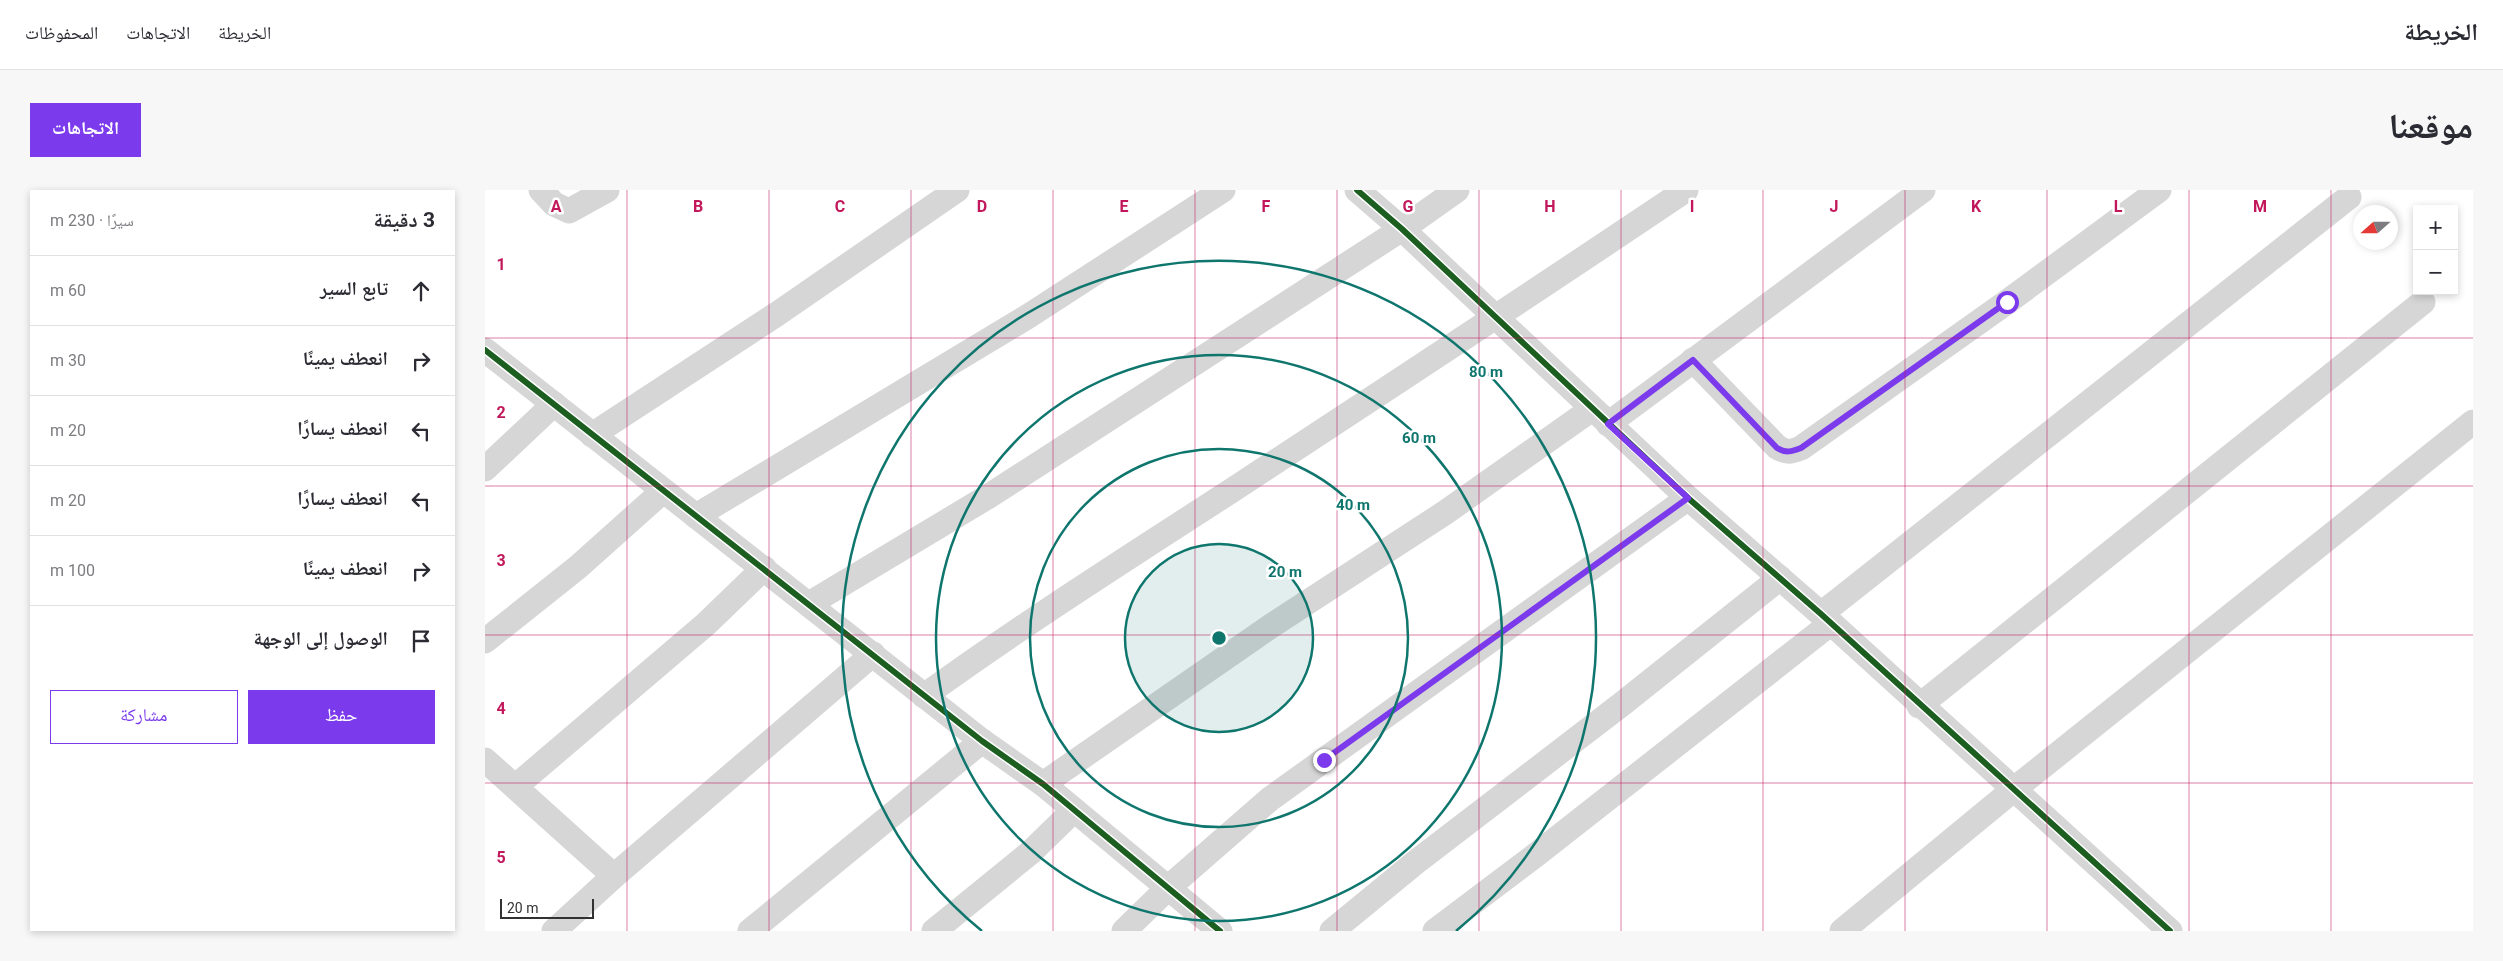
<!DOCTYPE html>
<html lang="ar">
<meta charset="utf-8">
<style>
:root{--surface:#fff;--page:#f7f7f7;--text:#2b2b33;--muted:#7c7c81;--line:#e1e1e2;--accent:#7c3aed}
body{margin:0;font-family:Roboto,"Noto Naskh Arabic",sans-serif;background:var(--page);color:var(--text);direction:rtl}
.controls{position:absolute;right:15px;top:15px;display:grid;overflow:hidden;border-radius:0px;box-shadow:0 2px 8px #0003}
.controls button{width:45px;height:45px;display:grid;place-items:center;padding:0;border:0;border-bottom:1px solid var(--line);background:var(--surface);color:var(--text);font:25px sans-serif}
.compass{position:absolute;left:1868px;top:15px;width:45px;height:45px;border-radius:50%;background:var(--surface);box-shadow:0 2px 8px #0003;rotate:249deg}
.scale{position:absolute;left:15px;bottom:12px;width:94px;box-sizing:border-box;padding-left:5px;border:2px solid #323232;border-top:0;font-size:14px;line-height:18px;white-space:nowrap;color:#323232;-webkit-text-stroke:4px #fff;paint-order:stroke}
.stop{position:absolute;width:15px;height:15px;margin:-11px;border:4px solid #7c3aed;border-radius:50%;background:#fff}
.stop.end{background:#7c3aed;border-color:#fff;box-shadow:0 1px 5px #0008}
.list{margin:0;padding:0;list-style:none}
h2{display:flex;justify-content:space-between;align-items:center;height:65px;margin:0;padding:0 20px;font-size:21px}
h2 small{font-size:16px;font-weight:400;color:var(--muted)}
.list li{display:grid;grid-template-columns:32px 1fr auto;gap:15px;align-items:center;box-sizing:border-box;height:70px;padding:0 20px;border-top:1px solid var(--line)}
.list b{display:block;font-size:19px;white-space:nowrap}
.list em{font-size:16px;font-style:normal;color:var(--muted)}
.actions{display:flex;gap:10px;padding:15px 20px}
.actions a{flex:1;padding:11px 0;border:1px solid var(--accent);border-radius:0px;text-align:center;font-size:18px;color:var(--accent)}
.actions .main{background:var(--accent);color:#fff}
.icon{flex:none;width:28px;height:28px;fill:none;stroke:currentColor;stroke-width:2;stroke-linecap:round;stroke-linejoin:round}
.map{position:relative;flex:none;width:1988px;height:741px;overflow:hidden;direction:ltr;border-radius:0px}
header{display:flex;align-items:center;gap:30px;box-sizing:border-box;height:70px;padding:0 25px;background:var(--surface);border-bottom:1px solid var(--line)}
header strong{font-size:24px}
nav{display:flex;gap:28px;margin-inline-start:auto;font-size:18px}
.intro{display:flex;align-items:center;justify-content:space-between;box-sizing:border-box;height:120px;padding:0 30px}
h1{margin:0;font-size:35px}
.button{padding:12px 22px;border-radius:0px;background:var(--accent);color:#fff;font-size:18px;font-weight:700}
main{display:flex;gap:30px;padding:0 30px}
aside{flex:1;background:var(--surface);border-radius:0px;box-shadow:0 2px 8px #0003}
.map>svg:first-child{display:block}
</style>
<header>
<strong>الخريطة</strong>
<nav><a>الخريطة</a><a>الاتجاهات</a><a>المحفوظات</a></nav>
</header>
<div class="intro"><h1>موقعنا</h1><a class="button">الاتجاهات</a></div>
<main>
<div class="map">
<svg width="1988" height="741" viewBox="0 0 1988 741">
<rect width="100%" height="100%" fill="#fff"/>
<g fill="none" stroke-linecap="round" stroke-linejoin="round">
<g stroke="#d6d6d6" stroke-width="25">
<polyline points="56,0 69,14 84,21 122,0"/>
<polyline points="872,0 917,39 1203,308 1336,424 1685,741"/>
<polyline points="0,160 497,551 558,594 735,741"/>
<path d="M1208 170 1292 257C1301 263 1306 262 1316 258L1522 112 1674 0"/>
<polyline points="1123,234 1438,0"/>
<polyline points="107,245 292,124 472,0"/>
<polyline points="0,279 69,214"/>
<polyline points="211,326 542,127 738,0"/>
<polyline points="324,414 504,306 917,39 972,0"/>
<polyline points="1336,424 1864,7"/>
<polyline points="0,451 93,377 178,301"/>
<path d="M439 506C540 433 644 367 749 299 900 200 1051 101 1201 0"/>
<polyline points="1434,516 1938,112"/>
<polyline points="0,570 129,686"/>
<polyline points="558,594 786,436 961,322 1107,219"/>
<polyline points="31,596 221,434 279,378"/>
<polyline points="69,741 129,686 388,464"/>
<polyline points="265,741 497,551"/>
<polyline points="449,741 546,662 589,620"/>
<polyline points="639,741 684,697 785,609 1203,308"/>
<polyline points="847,741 931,672 1137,514 1295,388"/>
<polyline points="950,741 1052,664 1345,434"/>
<polyline points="1357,741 1528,600 1988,232"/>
</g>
<g stroke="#fff" stroke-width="9">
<g id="cycleway">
<polyline points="872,0 917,39 1203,308 1336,424 1685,741"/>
<polyline points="0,160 497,551 558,594 735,741"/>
</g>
</g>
<use href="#cycleway" stroke="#1b5e20" stroke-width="6"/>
</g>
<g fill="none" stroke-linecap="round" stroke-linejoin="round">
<path stroke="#7c3aed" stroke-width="6" d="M839 570 1203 308 1123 234 1208 170 1292 258C1301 263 1306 262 1316 258L1522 112"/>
</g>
<path fill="none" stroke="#c2185b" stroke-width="1" stroke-opacity="0.55" d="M142 0V741M284 0V741M426 0V741M568 0V741M710 0V741M852 0V741M994 0V741M1136 0V741M1278 0V741M1420 0V741M1562 0V741M1704 0V741M1846 0V741M0 148H1988M0 296H1988M0 445H1988M0 593H1988"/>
<circle cx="734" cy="448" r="94" fill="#0f766e" fill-opacity=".12"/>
<g fill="none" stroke="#0f766e" stroke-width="2.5">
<circle cx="734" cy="448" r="94"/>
<circle cx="734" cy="448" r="189"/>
<circle cx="734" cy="448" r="283"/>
<path d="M497 741A377 377 0 1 1 971 741"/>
</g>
<g font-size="16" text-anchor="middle" font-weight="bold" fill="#c2185b" stroke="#fff" stroke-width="5" stroke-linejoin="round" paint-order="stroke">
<text x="71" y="22">A</text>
<text x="213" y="22">B</text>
<text x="355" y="22">C</text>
<text x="497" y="22">D</text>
<text x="639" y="22">E</text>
<text x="781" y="22">F</text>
<text x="923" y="22">G</text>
<text x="1065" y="22">H</text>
<text x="1207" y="22">I</text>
<text x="1349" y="22">J</text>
<text x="1491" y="22">K</text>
<text x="1633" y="22">L</text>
<text x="1775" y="22">M</text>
<text x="16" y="80">1</text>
<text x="16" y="228">2</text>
<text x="16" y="376">3</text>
<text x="16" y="524">4</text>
<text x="16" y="673">5</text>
</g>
<circle cx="734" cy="448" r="8" fill="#0f766e" stroke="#fff" stroke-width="2.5"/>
<g font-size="15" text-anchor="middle" font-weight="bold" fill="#0f766e" stroke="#fff" stroke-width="5" stroke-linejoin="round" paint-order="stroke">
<text x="1001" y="187">80 m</text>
<text x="934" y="253">60 m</text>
<text x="868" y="320">40 m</text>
<text x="800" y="387">20 m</text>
</g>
</svg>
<div class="controls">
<button>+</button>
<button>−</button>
</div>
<svg class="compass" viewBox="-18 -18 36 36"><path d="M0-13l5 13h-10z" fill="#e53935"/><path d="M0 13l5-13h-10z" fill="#7c7c81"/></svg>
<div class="scale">20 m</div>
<div class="stop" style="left:1522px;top:112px"></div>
<div class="stop end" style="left:839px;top:570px"></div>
</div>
<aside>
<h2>3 دقيقة<small>سيرًا · 230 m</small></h2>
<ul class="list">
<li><svg class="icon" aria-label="ahead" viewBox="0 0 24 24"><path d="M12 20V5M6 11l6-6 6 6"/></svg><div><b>تابع السير</b></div><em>60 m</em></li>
<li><svg class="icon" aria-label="right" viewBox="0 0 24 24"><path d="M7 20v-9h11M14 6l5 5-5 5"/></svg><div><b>انعطف يمينًا</b></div><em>30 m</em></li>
<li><svg class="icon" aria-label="left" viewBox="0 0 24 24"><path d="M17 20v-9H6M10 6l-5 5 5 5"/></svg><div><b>انعطف يسارًا</b></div><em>20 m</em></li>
<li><svg class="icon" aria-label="left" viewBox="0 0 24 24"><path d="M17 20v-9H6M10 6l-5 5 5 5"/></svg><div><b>انعطف يسارًا</b></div><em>20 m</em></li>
<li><svg class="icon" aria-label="right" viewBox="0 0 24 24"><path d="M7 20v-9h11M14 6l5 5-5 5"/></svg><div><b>انعطف يمينًا</b></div><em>100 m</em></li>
<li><svg class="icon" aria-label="arrive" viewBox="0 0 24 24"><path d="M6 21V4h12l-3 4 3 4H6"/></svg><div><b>الوصول إلى الوجهة</b></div></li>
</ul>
<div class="actions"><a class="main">حفظ</a><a>مشاركة</a></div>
</aside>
</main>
